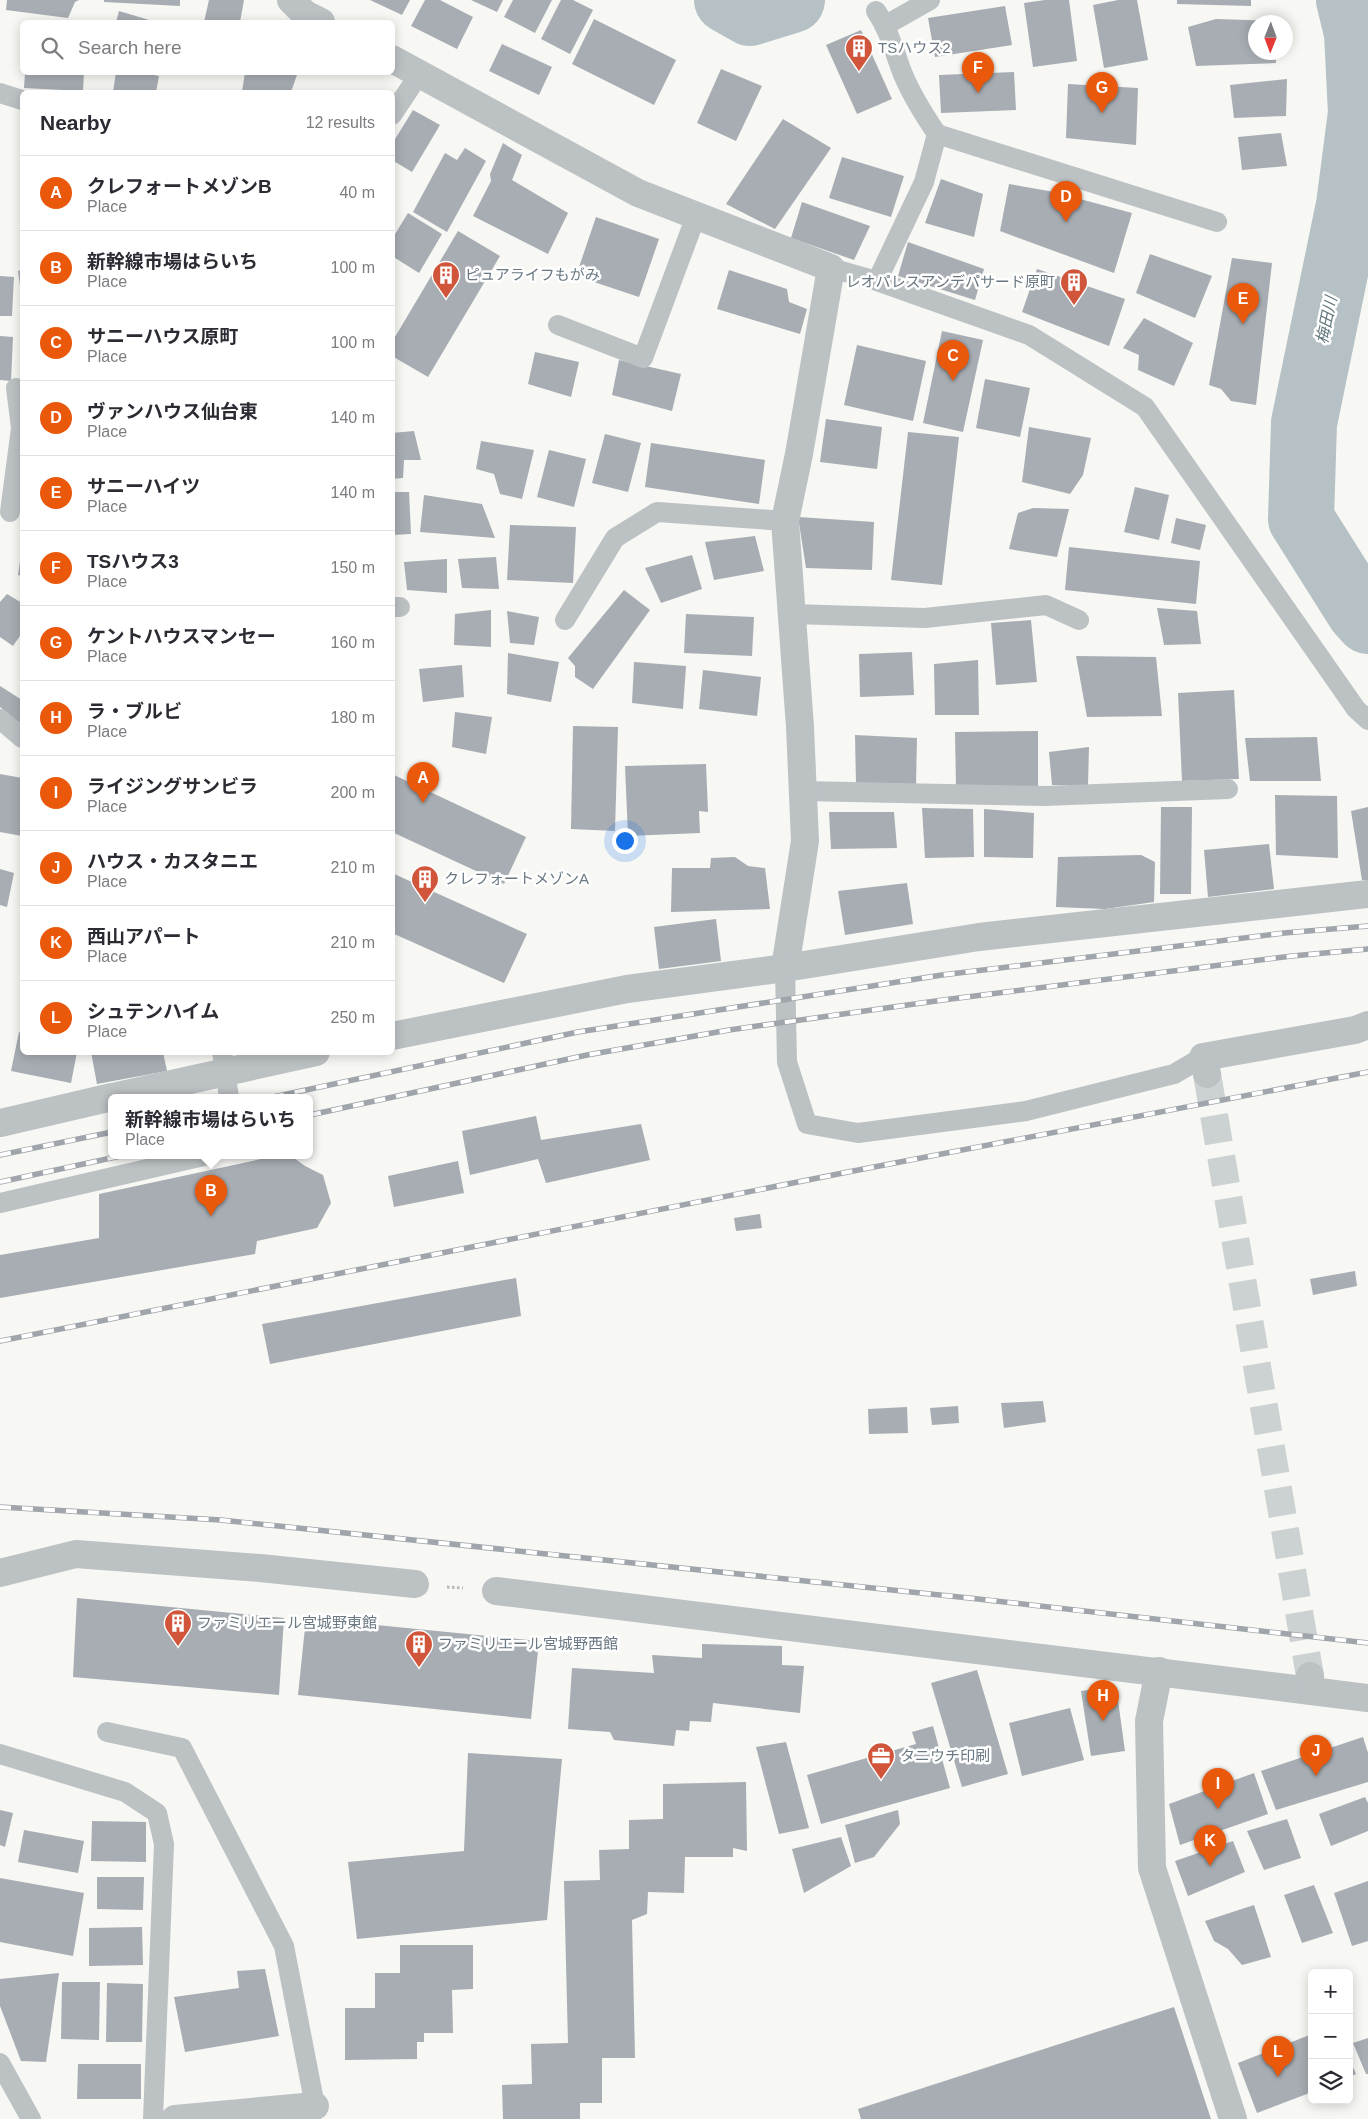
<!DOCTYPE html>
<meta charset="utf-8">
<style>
:root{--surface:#fff;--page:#f2f2f3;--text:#2b2b33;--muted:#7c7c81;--line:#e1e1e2;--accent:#ea580c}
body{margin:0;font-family:Helvetica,"Noto Sans JP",sans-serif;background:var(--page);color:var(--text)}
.controls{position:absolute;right:15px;bottom:15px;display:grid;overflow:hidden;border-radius:8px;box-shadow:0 2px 12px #0003}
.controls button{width:45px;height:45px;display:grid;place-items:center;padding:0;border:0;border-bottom:1px solid var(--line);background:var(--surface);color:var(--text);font:25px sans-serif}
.compass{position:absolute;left:1248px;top:15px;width:45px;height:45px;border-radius:50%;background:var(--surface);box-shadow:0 2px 12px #0003;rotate:181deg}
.you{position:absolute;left:624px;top:840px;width:18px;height:18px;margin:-12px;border:4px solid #fff;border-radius:50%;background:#1a73e8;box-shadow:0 0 0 8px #1a73e833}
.badge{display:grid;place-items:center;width:32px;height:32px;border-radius:50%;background:var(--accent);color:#fff;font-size:16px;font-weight:700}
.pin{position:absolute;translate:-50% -41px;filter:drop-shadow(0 1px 2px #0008)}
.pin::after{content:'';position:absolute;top:26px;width:18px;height:15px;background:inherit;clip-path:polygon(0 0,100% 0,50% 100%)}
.popup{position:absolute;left:108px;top:1094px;width:205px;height:65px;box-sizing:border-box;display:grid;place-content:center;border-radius:8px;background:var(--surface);filter:drop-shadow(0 1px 4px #0005);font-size:16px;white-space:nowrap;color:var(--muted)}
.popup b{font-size:19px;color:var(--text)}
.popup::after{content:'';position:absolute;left:50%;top:100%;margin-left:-10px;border:10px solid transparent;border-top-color:var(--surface)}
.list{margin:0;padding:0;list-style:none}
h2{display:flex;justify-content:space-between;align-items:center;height:65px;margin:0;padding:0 20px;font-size:21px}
h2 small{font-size:16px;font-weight:400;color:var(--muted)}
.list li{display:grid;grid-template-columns:32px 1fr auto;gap:15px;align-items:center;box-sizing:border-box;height:75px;padding:0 20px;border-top:1px solid var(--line)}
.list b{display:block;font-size:19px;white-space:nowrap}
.list p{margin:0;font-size:16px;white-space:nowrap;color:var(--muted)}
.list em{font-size:16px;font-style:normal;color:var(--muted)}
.icon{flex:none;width:28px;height:28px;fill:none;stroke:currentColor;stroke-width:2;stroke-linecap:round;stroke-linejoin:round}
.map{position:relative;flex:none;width:1368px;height:2119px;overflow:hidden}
.search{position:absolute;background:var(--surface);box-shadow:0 2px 12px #0003;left:20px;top:20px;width:375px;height:55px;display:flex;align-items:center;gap:12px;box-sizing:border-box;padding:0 18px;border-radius:8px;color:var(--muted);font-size:19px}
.panel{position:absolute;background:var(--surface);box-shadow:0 2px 12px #0003;left:20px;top:90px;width:375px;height:965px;border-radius:8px}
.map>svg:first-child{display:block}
</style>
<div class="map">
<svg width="1368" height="2119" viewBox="0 0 1368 2119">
<rect width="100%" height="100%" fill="#f7f7f4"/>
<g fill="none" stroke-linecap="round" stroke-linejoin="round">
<g stroke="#b5c1c4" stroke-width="66">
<polyline points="727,0 750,13 792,0"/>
<polyline points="1349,0 1357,33 1361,113 1349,205 1304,423 1301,519 1359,611 1368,621"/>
</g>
</g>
<g fill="#a7adb3">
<polygon points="7,0 79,0 75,2 68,18 6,10"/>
<polygon points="104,0 180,0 180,6 104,2"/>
<polygon points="209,0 244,0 240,22 204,22"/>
<polygon points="370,0 410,0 402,15"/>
<polygon points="425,0 440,0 473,17 457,49 411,26"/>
<polygon points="471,0 503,0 497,12"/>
<polygon points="513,0 552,0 535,33 504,17"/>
<polygon points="561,0 573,0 593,10 570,54 541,39"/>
<polygon points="1045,0 1069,0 1077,61 1033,67 1024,3"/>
<polygon points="1118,0 1137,0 1148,60 1104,68 1093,5"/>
<polygon points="1177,0 1251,0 1251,6 1177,4"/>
<polygon points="1005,6 1012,45 935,57 928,18"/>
<polygon points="119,11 156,22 116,22"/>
<polygon points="594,19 676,60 654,105 572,64"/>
<polygon points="1216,19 1279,21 1279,22 1256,22 1256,52 1276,52 1276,63 1196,66 1188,27"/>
<polygon points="861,30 892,99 857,114 826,45"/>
<polygon points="502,44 552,67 539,95 489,71"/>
<polygon points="721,69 762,86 736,141 697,123"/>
<polygon points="25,72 84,72 83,91 24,88"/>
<polygon points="116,72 140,72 159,76 156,92 113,92"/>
<polygon points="245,72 298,72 291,92 242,92"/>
<polygon points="1014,72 1016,110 941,113 939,75"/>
<polygon points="1287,79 1286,116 1234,118 1230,85"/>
<polygon points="1068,84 1138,88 1136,145 1066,138"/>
<polygon points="413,110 440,125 412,172 392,160 392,144"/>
<polygon points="783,119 831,148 775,229 726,204"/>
<polygon points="1281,133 1287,166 1242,170 1238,137"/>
<polygon points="503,143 522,155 512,180 568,213 548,254 473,216 491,181 490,174"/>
<polygon points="465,148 486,161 447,232 413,212 445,153 457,160"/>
<polygon points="842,157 904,176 891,217 829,198"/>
<polygon points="941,179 983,194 974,237 925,223"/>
<polygon points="1009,184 1054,192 1132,213 1114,273 1000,231"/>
<polygon points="802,202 870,226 854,260 791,238"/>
<polygon points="408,213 442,234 419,273 392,256 392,239"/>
<polygon points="596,217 659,239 639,297 576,276"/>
<polygon points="458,231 500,256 428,377 392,356 392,342"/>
<polygon points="908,242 984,269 975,300 898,276"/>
<polygon points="1150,254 1212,276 1195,318 1136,293"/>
<polygon points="1232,258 1272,263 1256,405 1231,401 1221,389 1209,385"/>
<polygon points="1037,269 1125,299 1109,346 1022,312"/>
<polygon points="22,270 22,293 21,293 18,271"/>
<polygon points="729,270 787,289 789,302 807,309 800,334 717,309"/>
<polygon points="0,276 14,277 12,316 0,316"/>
<polygon points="1144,318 1193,343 1174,386 1138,370 1139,355 1123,348"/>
<polygon points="942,331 983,340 963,432 923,423"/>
<polygon points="0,336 13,337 11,381 0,380"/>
<polygon points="857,345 926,361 913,421 844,405"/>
<polygon points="535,352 579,362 571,397 528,384"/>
<polygon points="619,360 681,374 672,411 612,395"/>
<polygon points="985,379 1030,388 1020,437 976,428"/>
<polygon points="826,419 882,427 877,469 820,462"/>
<polygon points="1029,427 1091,438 1083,475 1070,494 1022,482"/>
<polygon points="414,431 421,460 404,460 403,478 392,479 392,433"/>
<polygon points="908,432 959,437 942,585 891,580"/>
<polygon points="605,434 641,443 628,492 592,483"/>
<polygon points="481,441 534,450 522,499 500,494 494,474 476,469"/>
<polygon points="651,443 765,460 759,504 645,487"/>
<polygon points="549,450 586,459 574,507 537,497"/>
<polygon points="1135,487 1169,495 1159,540 1124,532"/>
<polygon points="392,492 409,492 411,534 392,535"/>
<polygon points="424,495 482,504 495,538 420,532"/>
<polygon points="1033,508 1069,509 1057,557 1009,549 1018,513"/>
<polygon points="798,517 874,522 872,570 806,568"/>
<polygon points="1176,518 1206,525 1200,550 1171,543"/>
<polygon points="510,525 576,527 573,583 507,580"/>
<polygon points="755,536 764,571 714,580 705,542"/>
<polygon points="1069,547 1200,561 1196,604 1065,590"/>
<polygon points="21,554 22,554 22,576 18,575"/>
<polygon points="692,555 702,589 661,603 645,568"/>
<polygon points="496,557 499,589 462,588 458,559"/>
<polygon points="447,559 447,593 407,590 404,562"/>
<polygon points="624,590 650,610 593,689 575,677 575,666 568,658"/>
<polygon points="7,594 22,603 22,633 13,646 0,637 0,602"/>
<polygon points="1157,608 1197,611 1201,644 1164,645"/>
<polygon points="491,610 491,647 454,645 455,614"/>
<polygon points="507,611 539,617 534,645 510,643"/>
<polygon points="686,614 754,617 752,656 684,653"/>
<polygon points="1031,620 1037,682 996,685 991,623"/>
<polygon points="912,652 914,695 860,697 859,654"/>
<polygon points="508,653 559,662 551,702 507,694"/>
<polygon points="1076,656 1156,657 1162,716 1087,717"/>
<polygon points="978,660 979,715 935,715 934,664"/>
<polygon points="634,662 686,666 683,709 632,703"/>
<polygon points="462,665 464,697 423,702 419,669"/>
<polygon points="703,670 761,677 757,716 699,709"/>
<polygon points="0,686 22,700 22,718 19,723 0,707"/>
<polygon points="1234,690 1239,779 1182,781 1178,693"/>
<polygon points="455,712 492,717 486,754 452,747"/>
<polygon points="573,726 618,727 615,831 571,829"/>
<polygon points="1038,731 1038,787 956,787 955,732"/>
<polygon points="855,735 917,738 916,785 856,784"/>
<polygon points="1317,737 1321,781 1250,781 1245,738"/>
<polygon points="1089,747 1088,785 1052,785 1049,752"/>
<polygon points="706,764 708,812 699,811 700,833 628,836 625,766"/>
<polygon points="0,774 22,778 22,836 0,832"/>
<polygon points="392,774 526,837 504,884 392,832"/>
<polygon points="1275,795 1337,796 1338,858 1276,855"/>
<polygon points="1161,807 1192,807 1191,894 1160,894"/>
<polygon points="1368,807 1368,880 1362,880 1351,811"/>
<polygon points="922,808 973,809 974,857 925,858"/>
<polygon points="984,809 1034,813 1033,858 984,857"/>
<polygon points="829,812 894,812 897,848 831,849"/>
<polygon points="1269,844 1274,889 1208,897 1204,850"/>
<polygon points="1141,855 1155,862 1154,902 1105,909 1056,907 1058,857"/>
<polygon points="735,857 748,866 765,868 770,909 671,912 672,868 710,868 711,858"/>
<polygon points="0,869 14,873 7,907 0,905"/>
<polygon points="392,873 527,934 504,983 392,933"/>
<polygon points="907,883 913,924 845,935 838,891"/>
<polygon points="716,919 721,961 659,969 654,927"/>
<polygon points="19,1032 22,1032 22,1052 77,1052 71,1083 11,1071"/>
<polygon points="91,1052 163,1052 167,1071 97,1084"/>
<polygon points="536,1116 541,1140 641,1124 650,1160 546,1183 538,1159 470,1175 462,1131"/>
<polygon points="280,1155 290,1155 305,1166 323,1175 331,1203 317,1228 257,1241 255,1254 0,1298 0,1255 99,1238 99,1194"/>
<polygon points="458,1161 464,1193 394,1207 388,1176"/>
<polygon points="760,1214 762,1228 736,1231 734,1218"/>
<polygon points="1355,1271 1357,1286 1313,1295 1310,1279"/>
<polygon points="516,1278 521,1316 270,1364 262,1324"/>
<polygon points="1043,1401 1046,1422 1004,1428 1001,1403"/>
<polygon points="958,1406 959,1423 932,1425 930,1408"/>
<polygon points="907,1407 908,1433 869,1434 868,1409"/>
<polygon points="77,1598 284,1618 279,1695 73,1677"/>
<polygon points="306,1618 539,1641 531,1719 298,1695"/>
<polygon points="702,1644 782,1646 782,1665 804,1666 800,1713 713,1703 711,1722 690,1721 689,1731 676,1730 674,1746 614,1740 610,1732 568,1729 572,1668 654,1673 652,1655 702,1658"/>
<polygon points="977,1670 1008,1774 962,1787 931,1683"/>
<polygon points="1116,1686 1125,1751 1091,1756 1081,1691"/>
<polygon points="1070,1708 1084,1760 1022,1776 1009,1723"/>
<polygon points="933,1726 950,1788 821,1824 807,1775 916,1744 912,1732"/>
<polygon points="1363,1737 1368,1753 1368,1782 1276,1810 1261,1771"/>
<polygon points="786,1742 809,1828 779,1834 756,1747"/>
<polygon points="468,1753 562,1759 547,1920 357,1939 348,1862 464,1851"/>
<polygon points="1254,1773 1268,1814 1180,1845 1169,1804"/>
<polygon points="746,1782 747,1851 733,1848 733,1857 685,1857 684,1893 648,1892 647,1914 632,1920 635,2058 602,2058 602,2103 580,2103 580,2119 503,2119 502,2085 532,2084 531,2044 568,2043 564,1881 600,1880 599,1850 629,1849 629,1820 663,1819 663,1784"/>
<polygon points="1365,1797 1368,1803 1368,1831 1331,1846 1319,1814"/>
<polygon points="0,1810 13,1813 5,1847 0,1845"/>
<polygon points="898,1810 900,1824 874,1857 855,1863 845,1825"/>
<polygon points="1287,1819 1301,1858 1264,1870 1247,1831"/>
<polygon points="92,1821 146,1822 146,1862 91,1861"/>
<polygon points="24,1830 84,1841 78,1873 18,1862"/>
<polygon points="841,1837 851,1866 804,1893 792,1849"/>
<polygon points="1233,1841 1245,1872 1188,1896 1175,1861"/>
<polygon points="97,1877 144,1877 143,1910 97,1909"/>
<polygon points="0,1878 84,1893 73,1956 0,1942"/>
<polygon points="1368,1881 1368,1941 1352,1946 1334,1893"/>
<polygon points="1314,1885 1333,1933 1302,1943 1284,1895"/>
<polygon points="1254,1905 1271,1957 1242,1965 1228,1949 1214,1941 1205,1921"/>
<polygon points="142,1927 143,1965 89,1966 89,1928"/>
<polygon points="400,1945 473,1945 473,1989 452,1990 453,2033 424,2033 424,2042 417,2042 417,2059 345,2060 345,2008 375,2008 375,1973 400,1973"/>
<polygon points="265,1969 279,2036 185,2052 174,1997 239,1988 237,1971"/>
<polygon points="59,1973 46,2062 21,2061 0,2006 0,1979"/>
<polygon points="62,1982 100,1982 99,2040 61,2039"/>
<polygon points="107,1983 143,1984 142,2042 106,2042"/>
<polygon points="1174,2007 1211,2119 861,2119 858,2109"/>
<polygon points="1312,2034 1312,2092 1257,2113 1238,2063"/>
<polygon points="1368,2038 1368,2074 1366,2074 1353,2043"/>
<polygon points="1349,2058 1356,2074 1349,2077"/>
<polygon points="78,2064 141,2064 141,2099 77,2099"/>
</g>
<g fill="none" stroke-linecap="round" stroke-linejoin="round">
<polyline stroke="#ccd1d2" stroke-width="28" stroke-dasharray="28 14" stroke-linecap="butt" points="1207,1074 1310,1676"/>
<polyline stroke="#b7babc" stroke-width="3" stroke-dasharray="2.5 2.5" stroke-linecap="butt" points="447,1587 463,1588"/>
<g stroke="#bcc1c4" stroke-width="20">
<polyline points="886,25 930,0"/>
<polyline points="0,93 22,100"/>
<polyline points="392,115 420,73"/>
<polyline points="937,134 1217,222"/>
<path d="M831 268 877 281 924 182 937 134C924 115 911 94 902 72 894 51 889 30 876 11"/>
<polyline points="877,281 1029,335 1145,407 1356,709 1368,720"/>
<polyline points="558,325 643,358 696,216"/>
<polyline points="10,512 21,428 16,388"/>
<polyline points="392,607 400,607"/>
<polyline points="792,614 925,618 1046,605 1079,620"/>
<polyline points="565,620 615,538 657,512 785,521"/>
<polyline points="0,719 22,738"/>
<polyline points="803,791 1044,796 1228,789"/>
<polyline points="785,968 787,1062 807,1124 858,1133 1026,1111 1174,1074 1203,1057"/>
<polyline points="222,1052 229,1097"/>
<polyline points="0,1203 208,1155"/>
<polyline points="107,1732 182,1748 284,1946 315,2106"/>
<polyline points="0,1754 125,1792 157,1813 164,1844 153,2119"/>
<polyline points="0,2063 31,2119"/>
</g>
<g stroke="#bcc1c4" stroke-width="28">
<polyline points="291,0 305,14 321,22"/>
<polyline points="392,59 638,193 831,268 799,454 785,521 800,727 805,841 785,968"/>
<polyline points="392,1036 627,989 785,968 979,937 1368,894"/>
<polyline points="1207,1074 1203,1057 1355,1030 1368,1025"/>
<polyline points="113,1097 316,1052"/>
<polyline points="0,1123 112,1097"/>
<polyline points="0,1573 76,1554 260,1568 415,1584"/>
<polyline points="496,1591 1311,1691"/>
<polyline points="1159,1671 1149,1721 1152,1868 1233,2119"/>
<polyline points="1310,1676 1311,1691 1368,1698"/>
<polyline points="175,2119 315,2106"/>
</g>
<g stroke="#9fa5aa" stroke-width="5.5">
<g id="rail">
<polyline points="273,1097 578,1032 942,975 1284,933 1368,926"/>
<polyline points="310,1115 587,1055 729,1030 943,1000 1292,956 1368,949"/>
<polyline points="0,1155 112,1132"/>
<polyline points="0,1182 125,1155"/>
<polyline points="0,1341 848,1172 1368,1072"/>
<polyline points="0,1507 221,1520 969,1598 1368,1643"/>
</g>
</g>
<use href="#rail" stroke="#fff" stroke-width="4" stroke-dasharray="11" stroke-linecap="butt"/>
</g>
<defs>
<g id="building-pin" transform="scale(1.4375)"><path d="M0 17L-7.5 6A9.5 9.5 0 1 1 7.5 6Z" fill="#d1553a" stroke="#fff"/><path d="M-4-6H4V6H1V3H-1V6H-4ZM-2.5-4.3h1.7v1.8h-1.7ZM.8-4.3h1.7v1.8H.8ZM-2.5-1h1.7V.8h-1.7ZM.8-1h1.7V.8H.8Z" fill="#fff"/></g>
<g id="office-pin" transform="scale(1.4375)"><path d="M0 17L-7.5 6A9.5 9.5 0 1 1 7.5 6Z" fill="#d1553a" stroke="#fff"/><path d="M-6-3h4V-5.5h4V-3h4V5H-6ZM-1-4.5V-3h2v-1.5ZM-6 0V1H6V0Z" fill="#fff"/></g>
</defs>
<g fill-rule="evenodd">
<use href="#building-pin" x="859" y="48"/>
<use href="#building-pin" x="446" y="275"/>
<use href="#building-pin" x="1074" y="282"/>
<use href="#building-pin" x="425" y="879"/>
<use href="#building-pin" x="178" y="1623"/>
<use href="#building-pin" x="419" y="1644"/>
<use href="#office-pin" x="881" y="1756"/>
</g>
<g text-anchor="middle" stroke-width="5" stroke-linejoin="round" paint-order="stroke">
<g font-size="15" fill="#697882" stroke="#fff" text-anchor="start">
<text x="878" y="53">TSハウス2</text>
<text x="465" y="280">ピュアライフもがみ</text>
<text x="1055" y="287" text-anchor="end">レオパレスアンデパサード原町</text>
<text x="444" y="884">クレフォートメゾンA</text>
<text x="197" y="1628">ファミリエール宮城野東館</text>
<text x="438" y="1649">ファミリエール宮城野西館</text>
<text x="900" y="1761">タニウチ印刷</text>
</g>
<g font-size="16" font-style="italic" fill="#65797e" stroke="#fff">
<text transform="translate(1326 320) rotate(-78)" y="6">梅田川</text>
</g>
</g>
</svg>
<div class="controls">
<button>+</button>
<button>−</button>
<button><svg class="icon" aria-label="layers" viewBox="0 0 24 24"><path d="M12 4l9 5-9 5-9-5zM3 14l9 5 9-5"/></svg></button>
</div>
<svg class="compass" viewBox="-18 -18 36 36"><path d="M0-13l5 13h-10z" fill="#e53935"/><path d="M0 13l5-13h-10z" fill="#7c7c81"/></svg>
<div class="you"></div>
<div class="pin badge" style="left:423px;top:803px">A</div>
<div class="pin badge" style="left:211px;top:1216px">B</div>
<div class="popup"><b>新幹線市場はらいち</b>Place</div>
<div class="pin badge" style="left:953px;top:381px">C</div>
<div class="pin badge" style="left:1066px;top:222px">D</div>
<div class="pin badge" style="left:1243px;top:324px">E</div>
<div class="pin badge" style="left:978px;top:93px">F</div>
<div class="pin badge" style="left:1102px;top:113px">G</div>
<div class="pin badge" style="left:1103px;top:1721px">H</div>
<div class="pin badge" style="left:1218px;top:1809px">I</div>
<div class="pin badge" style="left:1316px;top:1776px">J</div>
<div class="pin badge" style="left:1210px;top:1866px">K</div>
<div class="pin badge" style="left:1278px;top:2077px">L</div>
<div class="search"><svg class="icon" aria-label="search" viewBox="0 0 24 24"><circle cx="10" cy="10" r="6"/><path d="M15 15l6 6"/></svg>Search here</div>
<section class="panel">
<h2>Nearby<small>12 results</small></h2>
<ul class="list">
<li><span class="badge">A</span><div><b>クレフォートメゾンB</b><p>Place</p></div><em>40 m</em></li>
<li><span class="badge">B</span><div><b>新幹線市場はらいち</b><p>Place</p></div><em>100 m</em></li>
<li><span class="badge">C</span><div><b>サニーハウス原町</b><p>Place</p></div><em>100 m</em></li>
<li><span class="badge">D</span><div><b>ヴァンハウス仙台東</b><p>Place</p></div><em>140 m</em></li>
<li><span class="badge">E</span><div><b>サニーハイツ</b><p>Place</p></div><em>140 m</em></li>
<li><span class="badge">F</span><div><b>TSハウス3</b><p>Place</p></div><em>150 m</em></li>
<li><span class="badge">G</span><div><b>ケントハウスマンセー</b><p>Place</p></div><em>160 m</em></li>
<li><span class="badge">H</span><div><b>ラ・ブルビ</b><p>Place</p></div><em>180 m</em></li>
<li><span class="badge">I</span><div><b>ライジングサンビラ</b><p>Place</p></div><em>200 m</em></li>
<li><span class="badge">J</span><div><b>ハウス・カスタニエ</b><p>Place</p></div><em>210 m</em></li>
<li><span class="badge">K</span><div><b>西山アパート</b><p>Place</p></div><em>210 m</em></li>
<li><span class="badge">L</span><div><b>シュテンハイム</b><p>Place</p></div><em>250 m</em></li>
</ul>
</section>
</div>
